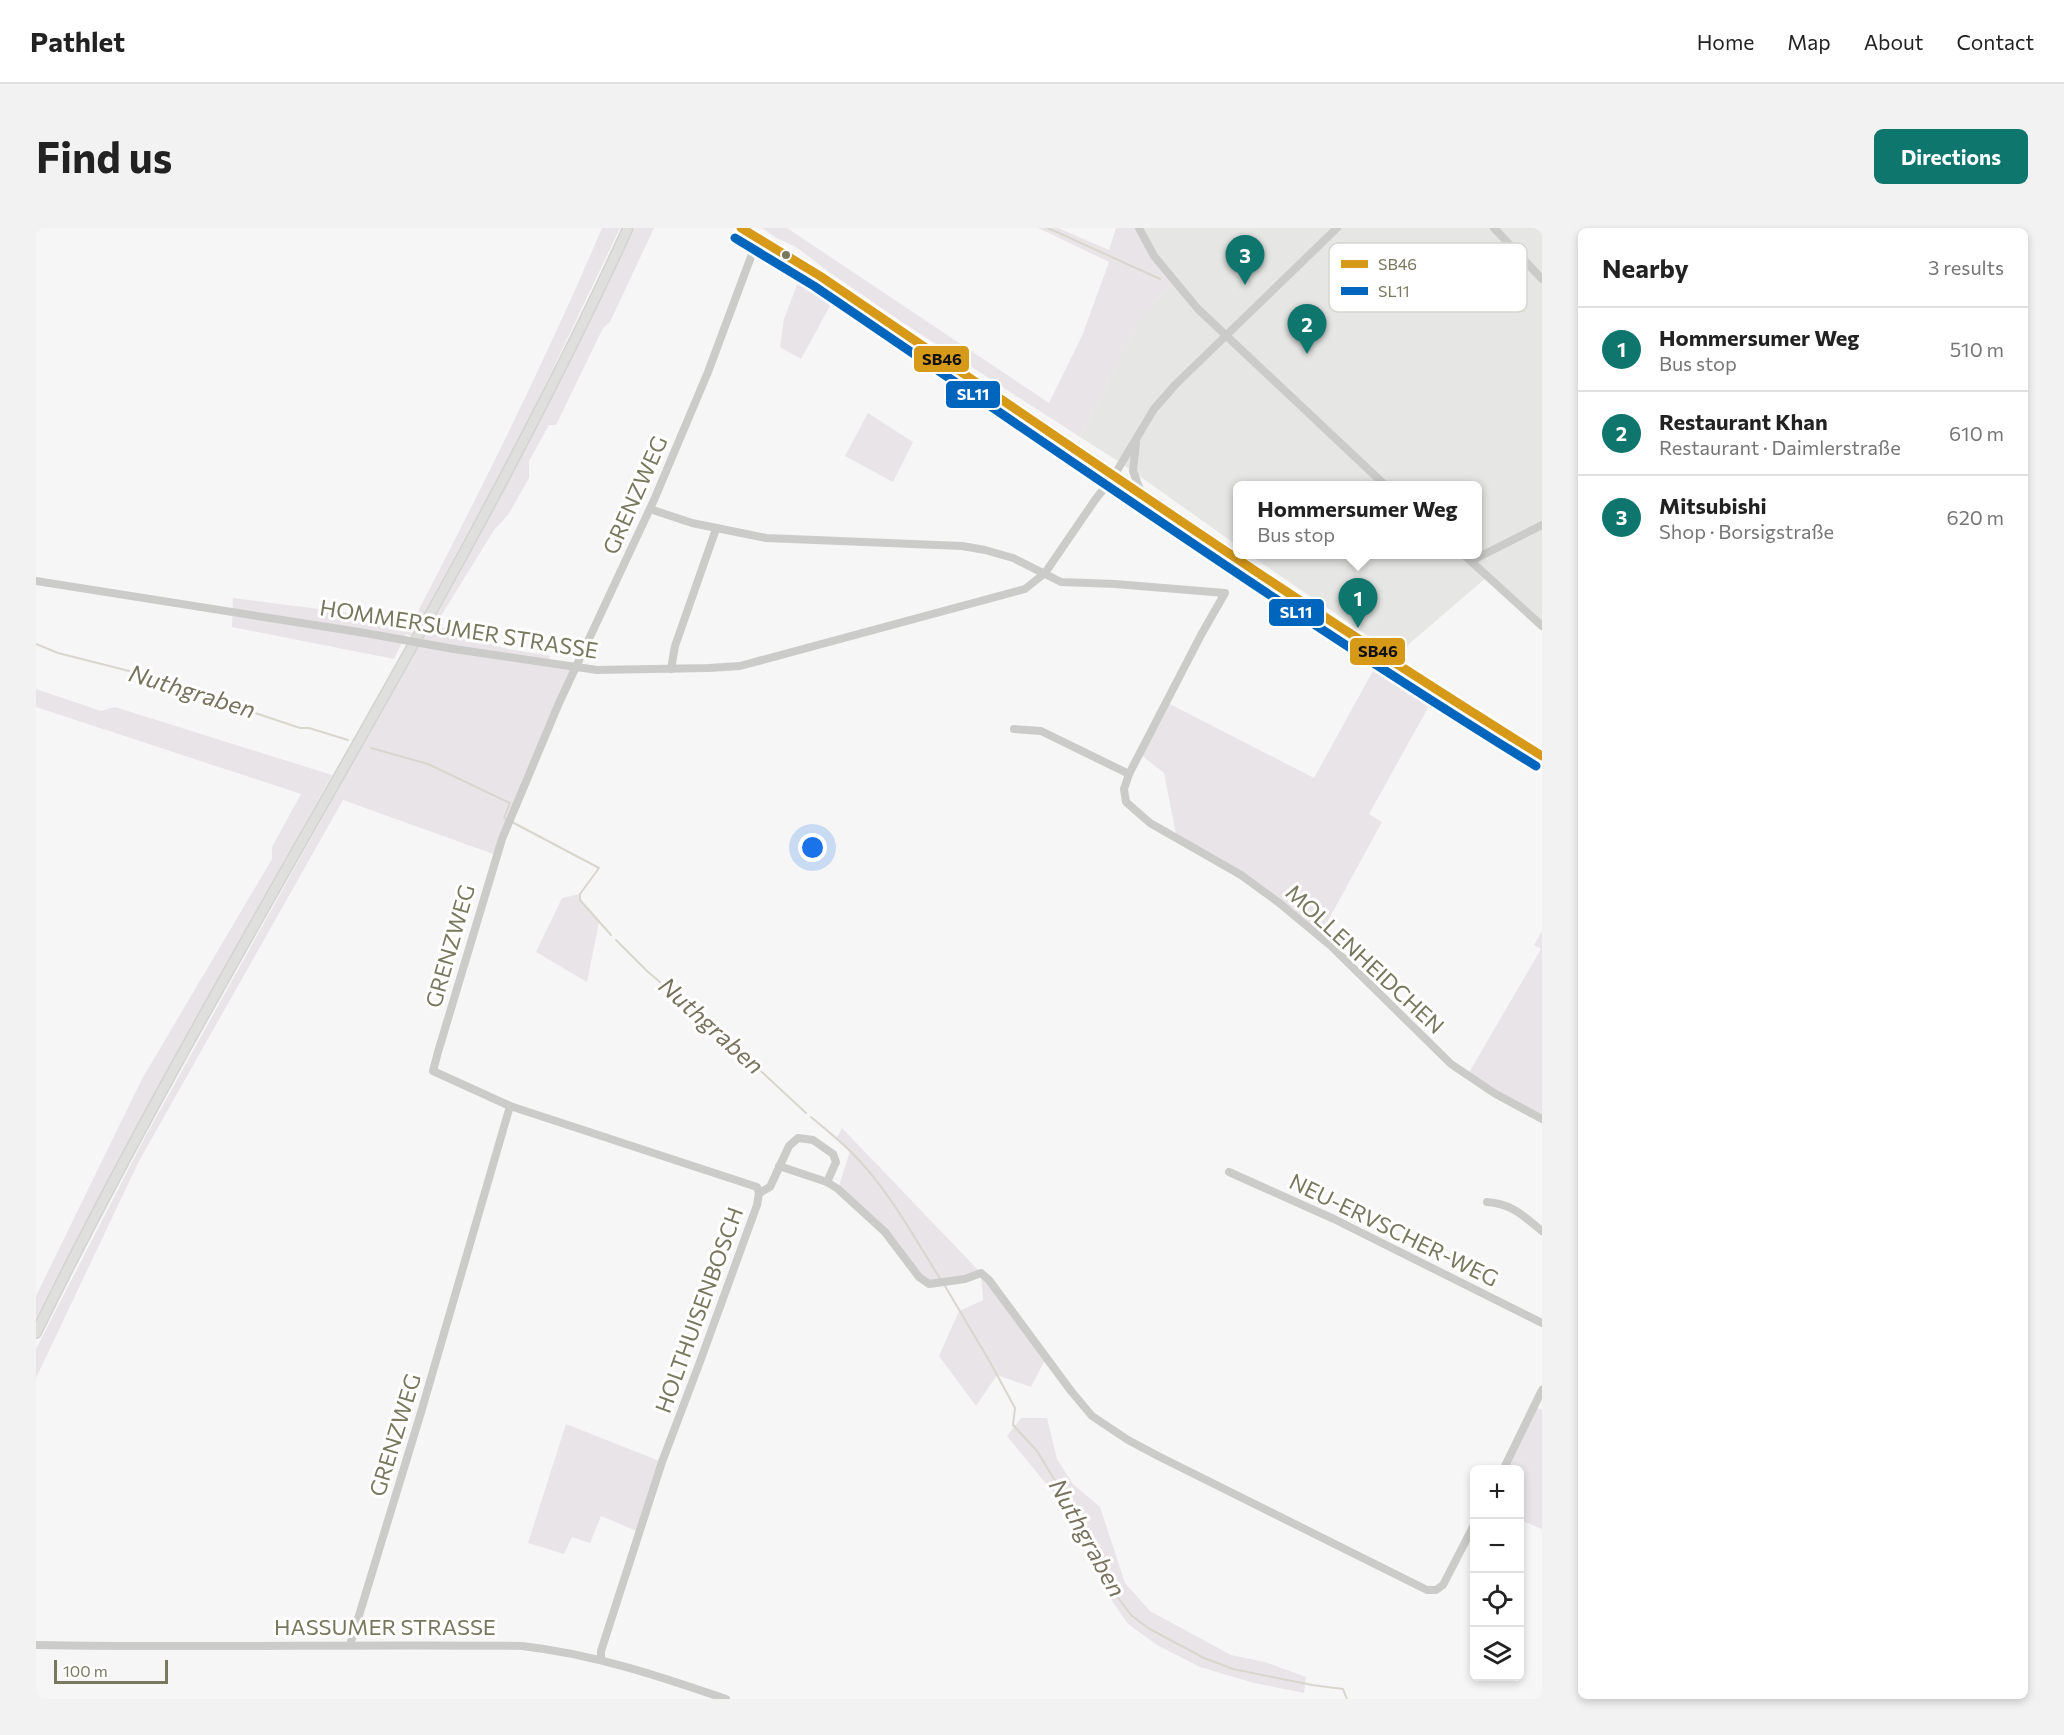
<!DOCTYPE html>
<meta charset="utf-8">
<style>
:root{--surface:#fff;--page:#f2f2f2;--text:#222;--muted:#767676;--line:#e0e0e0;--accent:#0f766e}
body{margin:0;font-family:Commissioner,sans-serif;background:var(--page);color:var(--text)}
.controls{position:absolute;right:18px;bottom:18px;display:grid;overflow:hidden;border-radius:9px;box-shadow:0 3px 9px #0003}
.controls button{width:54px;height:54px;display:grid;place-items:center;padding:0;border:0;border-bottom:2px solid var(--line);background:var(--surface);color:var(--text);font:30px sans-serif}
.scale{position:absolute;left:18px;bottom:15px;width:114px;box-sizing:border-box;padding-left:6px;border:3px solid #78785f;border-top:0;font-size:16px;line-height:21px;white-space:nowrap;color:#78785f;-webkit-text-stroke:4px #fff;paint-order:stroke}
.you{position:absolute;left:777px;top:620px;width:21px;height:21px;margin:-15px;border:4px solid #fff;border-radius:50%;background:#1a73e8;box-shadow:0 0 0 9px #1a73e833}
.badge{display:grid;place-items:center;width:39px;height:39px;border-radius:50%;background:var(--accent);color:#fff;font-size:20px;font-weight:700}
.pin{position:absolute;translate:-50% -50px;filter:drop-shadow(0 2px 3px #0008)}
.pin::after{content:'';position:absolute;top:32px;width:21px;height:18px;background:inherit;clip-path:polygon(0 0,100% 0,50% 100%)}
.popup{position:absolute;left:1197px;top:253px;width:249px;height:78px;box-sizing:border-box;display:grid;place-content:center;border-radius:9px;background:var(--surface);filter:drop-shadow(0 2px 4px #0005);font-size:20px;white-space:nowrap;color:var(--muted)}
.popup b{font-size:22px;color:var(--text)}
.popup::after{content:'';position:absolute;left:50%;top:100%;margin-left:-12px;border:12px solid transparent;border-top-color:var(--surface)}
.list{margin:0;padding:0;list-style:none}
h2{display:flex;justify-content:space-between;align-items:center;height:78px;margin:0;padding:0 24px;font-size:26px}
h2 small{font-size:20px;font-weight:400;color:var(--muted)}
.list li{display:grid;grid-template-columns:39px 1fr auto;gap:18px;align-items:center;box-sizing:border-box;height:84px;padding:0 24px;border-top:2px solid var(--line)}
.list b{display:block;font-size:22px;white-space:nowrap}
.list p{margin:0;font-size:20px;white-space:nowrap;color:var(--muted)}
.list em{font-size:20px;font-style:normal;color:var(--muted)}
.icon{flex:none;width:33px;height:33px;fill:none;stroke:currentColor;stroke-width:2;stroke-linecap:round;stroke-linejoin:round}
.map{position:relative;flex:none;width:1506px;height:1471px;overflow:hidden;border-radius:9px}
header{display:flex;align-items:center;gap:36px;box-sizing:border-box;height:84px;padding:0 30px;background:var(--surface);border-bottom:2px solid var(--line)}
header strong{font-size:28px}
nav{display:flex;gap:33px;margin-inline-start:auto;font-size:21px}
.intro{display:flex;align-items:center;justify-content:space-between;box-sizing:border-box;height:144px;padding:0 36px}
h1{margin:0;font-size:42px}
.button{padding:15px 27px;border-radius:9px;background:var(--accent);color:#fff;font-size:21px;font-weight:700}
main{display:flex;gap:36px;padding:0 36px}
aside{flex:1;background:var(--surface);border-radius:9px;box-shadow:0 3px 9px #0003}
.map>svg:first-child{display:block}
</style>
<header>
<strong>Pathlet</strong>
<nav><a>Home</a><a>Map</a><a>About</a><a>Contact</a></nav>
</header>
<div class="intro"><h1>Find us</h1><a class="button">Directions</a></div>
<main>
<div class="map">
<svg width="1506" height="1471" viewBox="0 0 1506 1471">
<rect width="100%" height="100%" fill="#f6f6f6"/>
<polygon fill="#e6e6e4" points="1103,0 1506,0 1506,398 1451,349 1374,415 1363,429 1214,327 1442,326 1442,258 1202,258 1202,318 1085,235 1044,209 1103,92 1137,53"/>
<g fill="#e9e4e8">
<path d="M566 0H584L483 212 375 408 370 406 358 431 196 399 197 370 377 393C444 264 509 134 566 0Z"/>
<polygon points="599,0 618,0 574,94 567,100 520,197 513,197 493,233 493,250 472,287 458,302 400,396 422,407 472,421 514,428 512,435 541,441 460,627 307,572 103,933 0,1150 0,1121 107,913 448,299"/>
<polygon points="726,0 751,0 1013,175 1046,108 1073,34 1002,0 1022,0 1073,22 1080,0 1103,0 1137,53 1103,92 1044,209 866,94 793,44 760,19 739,9"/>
<polygon points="767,41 801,65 765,131 744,119 748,91"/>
<polygon points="832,185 877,214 857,254 809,228"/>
<polygon points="1343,432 1398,469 1333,586 1346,594 1283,709 1242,674 1141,611 1128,545 1104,526 1130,474 1278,550"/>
<polygon points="0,461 65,483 79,479 296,547 156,800 15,1061 0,1093 0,1068 106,851 236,631 236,619 265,566 0,479"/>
<polygon points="544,666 544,672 563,694 551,754 500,724 526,670"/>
<polygon points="1506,703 1506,891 1431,848 1505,721 1498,717"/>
<polygon points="806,900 945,1045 1010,1130 995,1159 961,1147 940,1178 903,1128 923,1083 947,1072 945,1046 893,1056 849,1004 802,961 814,923 800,911"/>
<polygon points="1498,1178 1506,1182 1506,1301 1484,1292 1484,1242 1467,1242"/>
<polygon points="985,1190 1011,1190 1021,1231 1037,1256 1064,1279 1089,1355 1114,1383 1195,1427 1229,1434 1270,1449 1268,1465 1218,1455 1164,1439 1121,1417 1092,1396 1076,1373 1061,1336 1038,1293 1021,1269 971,1208"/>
<polygon points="530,1196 626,1234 603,1304 565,1288 554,1315 536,1309 528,1326 492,1315"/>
</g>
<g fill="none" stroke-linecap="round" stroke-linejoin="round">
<g stroke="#d8d6ce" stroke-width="2">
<polyline points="1012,0 1124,51"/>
<polyline points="0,416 22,425 93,443 264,500 273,500 312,512"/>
<polyline points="335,520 392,536 474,575 468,590 471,591"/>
<polyline points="476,594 563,640 544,666 544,672 575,707"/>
<polyline points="580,712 611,743 686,807 770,885"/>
<path d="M775 889C788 900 802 911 814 923 852 960 877 1008 905 1052"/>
<polyline points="909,1058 954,1134 979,1180 977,1197 1001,1223 1018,1251 1030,1262 1074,1349 1080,1367 1095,1387 1112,1400 1168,1430 1197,1441 1276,1457 1307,1461 1311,1471"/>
</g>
<g stroke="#d3d3d1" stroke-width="12">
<g id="major">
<polyline points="705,0 784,48 1278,382 1411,469 1506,528"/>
<path d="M0 1105C184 729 418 380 592 0"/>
</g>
</g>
<g stroke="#cbcbc9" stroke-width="8">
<polyline points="1103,0 1118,28 1162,81 1350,258"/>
<polyline points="1458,0 1506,51"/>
<polyline points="1100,215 1097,243 1104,262"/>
<polyline points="614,281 656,295 730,310 926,318 949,322 977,330 1025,354 1079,356 1189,365 1165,407 1093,546 1088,561 1090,574 1114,595 1205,647 1242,674 1295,718 1415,836 1458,865 1506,891"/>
<polyline points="1427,326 1506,398"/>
<polyline points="1435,333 1506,297"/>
<polyline points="0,353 329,405"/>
<polyline points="418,421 561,442 673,440 704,438 989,361 1009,345 1059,272 1079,246 1118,181 1139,157 1301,0"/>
<polyline points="635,441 639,418 680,301"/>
<polyline points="978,501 1005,503 1093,546"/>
<polyline points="474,878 721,959 723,965 721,977 665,1131 626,1234 565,1423 565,1431"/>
<polyline points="743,938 791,954 802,961 849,1004 883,1049 893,1056 929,1051 945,1045 953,1052 1035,1163 1056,1188 1092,1212 1122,1228 1391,1362 1400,1362 1407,1357 1438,1297"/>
<polyline points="1193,944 1298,991 1506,1095"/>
<polyline points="723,965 734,959 753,918 762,910 777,912 797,926 800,934 791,954"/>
<path d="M1451 974C1477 976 1487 988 1506 1003"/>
<polyline points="1467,1242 1506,1162"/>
<path d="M0 1417C162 1420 324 1416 486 1418 557 1426 623 1448 690 1471"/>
<polyline points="314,1417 386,1181 474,878 397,843 402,824 466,611 523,475 618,272 672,144 722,10"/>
</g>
<use href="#major" stroke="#dfdfde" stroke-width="9"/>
<polyline stroke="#cbcbc9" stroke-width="8" points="329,405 418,421"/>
<g stroke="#fff" stroke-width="14">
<path id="bus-1" d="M705 0 784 48C1023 210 1261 376 1506 528"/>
</g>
<g stroke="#fff" stroke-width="14">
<path id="bus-2" d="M699 10 778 58C1017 220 1254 386 1500 538"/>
</g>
<use href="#bus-1" stroke="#d79a18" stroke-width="9"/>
<use href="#bus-2" stroke="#0065bd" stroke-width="9"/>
</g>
<circle fill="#78785f" stroke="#fff" stroke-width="2" cx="750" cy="27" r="5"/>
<g text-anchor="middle" stroke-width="6" stroke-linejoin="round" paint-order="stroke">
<g font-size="22" fill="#78785f" stroke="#fff">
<text transform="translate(599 267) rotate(-66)" y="8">GRENZWEG</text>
<text transform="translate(423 401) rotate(9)" y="8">HOMMERSUMER STRASSE</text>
<text transform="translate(414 718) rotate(-74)" y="8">GRENZWEG</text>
<text transform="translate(1329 731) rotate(43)" y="8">MOLLENHEIDCHEN</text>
<text transform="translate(1358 1002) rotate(26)" y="8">NEU-ERVSCHER-WEG</text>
<text transform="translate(663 1082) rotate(-70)" y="8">HOLTHUISENBOSCH</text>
<text transform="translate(359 1207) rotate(-73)" y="8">GRENZWEG</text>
<text x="349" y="1407">HASSUMER STRASSE</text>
</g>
<g font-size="24" font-style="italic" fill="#78735f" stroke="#fff">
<text transform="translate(156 464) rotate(17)" y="8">Nuthgraben</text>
<text transform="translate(675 798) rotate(42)" y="8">Nuthgraben</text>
<text transform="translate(1051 1310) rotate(61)" y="8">Nuthgraben</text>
</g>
</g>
<rect x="1293" y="15" width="198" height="69" rx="9" fill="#fff" stroke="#d6d6cf" stroke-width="1.5"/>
<rect x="1305" y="32" width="27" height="8" fill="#d79a18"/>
<rect x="1305" y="59" width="27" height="8" fill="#0065bd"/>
<g font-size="16" fill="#78785f">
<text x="1342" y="42">SB46</text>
<text x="1342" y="69">SL11</text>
</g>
<g stroke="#fff" stroke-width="2">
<rect x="877" y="117" width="57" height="28" rx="6" fill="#d79a18"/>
<rect x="909" y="152" width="56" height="29" rx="6" fill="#0065bd"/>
<rect x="1232" y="370" width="57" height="29" rx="6" fill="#0065bd"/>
<rect x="1313" y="409" width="57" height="29" rx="6" fill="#d79a18"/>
</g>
<g font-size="16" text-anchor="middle" font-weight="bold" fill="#fff">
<text x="937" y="172">SL11</text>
<text x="1260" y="390">SL11</text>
</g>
<g font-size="16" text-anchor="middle" font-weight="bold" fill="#111">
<text x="906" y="137">SB46</text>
<text x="1342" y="429">SB46</text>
</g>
</svg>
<div class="controls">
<button>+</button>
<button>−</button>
<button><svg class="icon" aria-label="locate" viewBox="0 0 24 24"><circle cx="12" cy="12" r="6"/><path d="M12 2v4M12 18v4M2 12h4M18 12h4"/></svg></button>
<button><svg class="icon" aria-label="layers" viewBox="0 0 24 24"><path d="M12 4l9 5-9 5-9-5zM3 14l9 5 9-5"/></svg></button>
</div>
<div class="scale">100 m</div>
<div class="you"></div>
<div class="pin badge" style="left:1322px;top:400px">1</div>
<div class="popup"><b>Hommersumer Weg</b>Bus stop</div>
<div class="pin badge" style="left:1271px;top:126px">2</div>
<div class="pin badge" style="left:1209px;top:57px">3</div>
</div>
<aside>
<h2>Nearby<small>3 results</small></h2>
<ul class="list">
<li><span class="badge">1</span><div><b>Hommersumer Weg</b><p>Bus stop</p></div><em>510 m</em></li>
<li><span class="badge">2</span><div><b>Restaurant Khan</b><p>Restaurant · Daimlerstraße</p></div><em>610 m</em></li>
<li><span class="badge">3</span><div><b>Mitsubishi</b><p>Shop · Borsigstraße</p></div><em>620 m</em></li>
</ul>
</aside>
</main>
